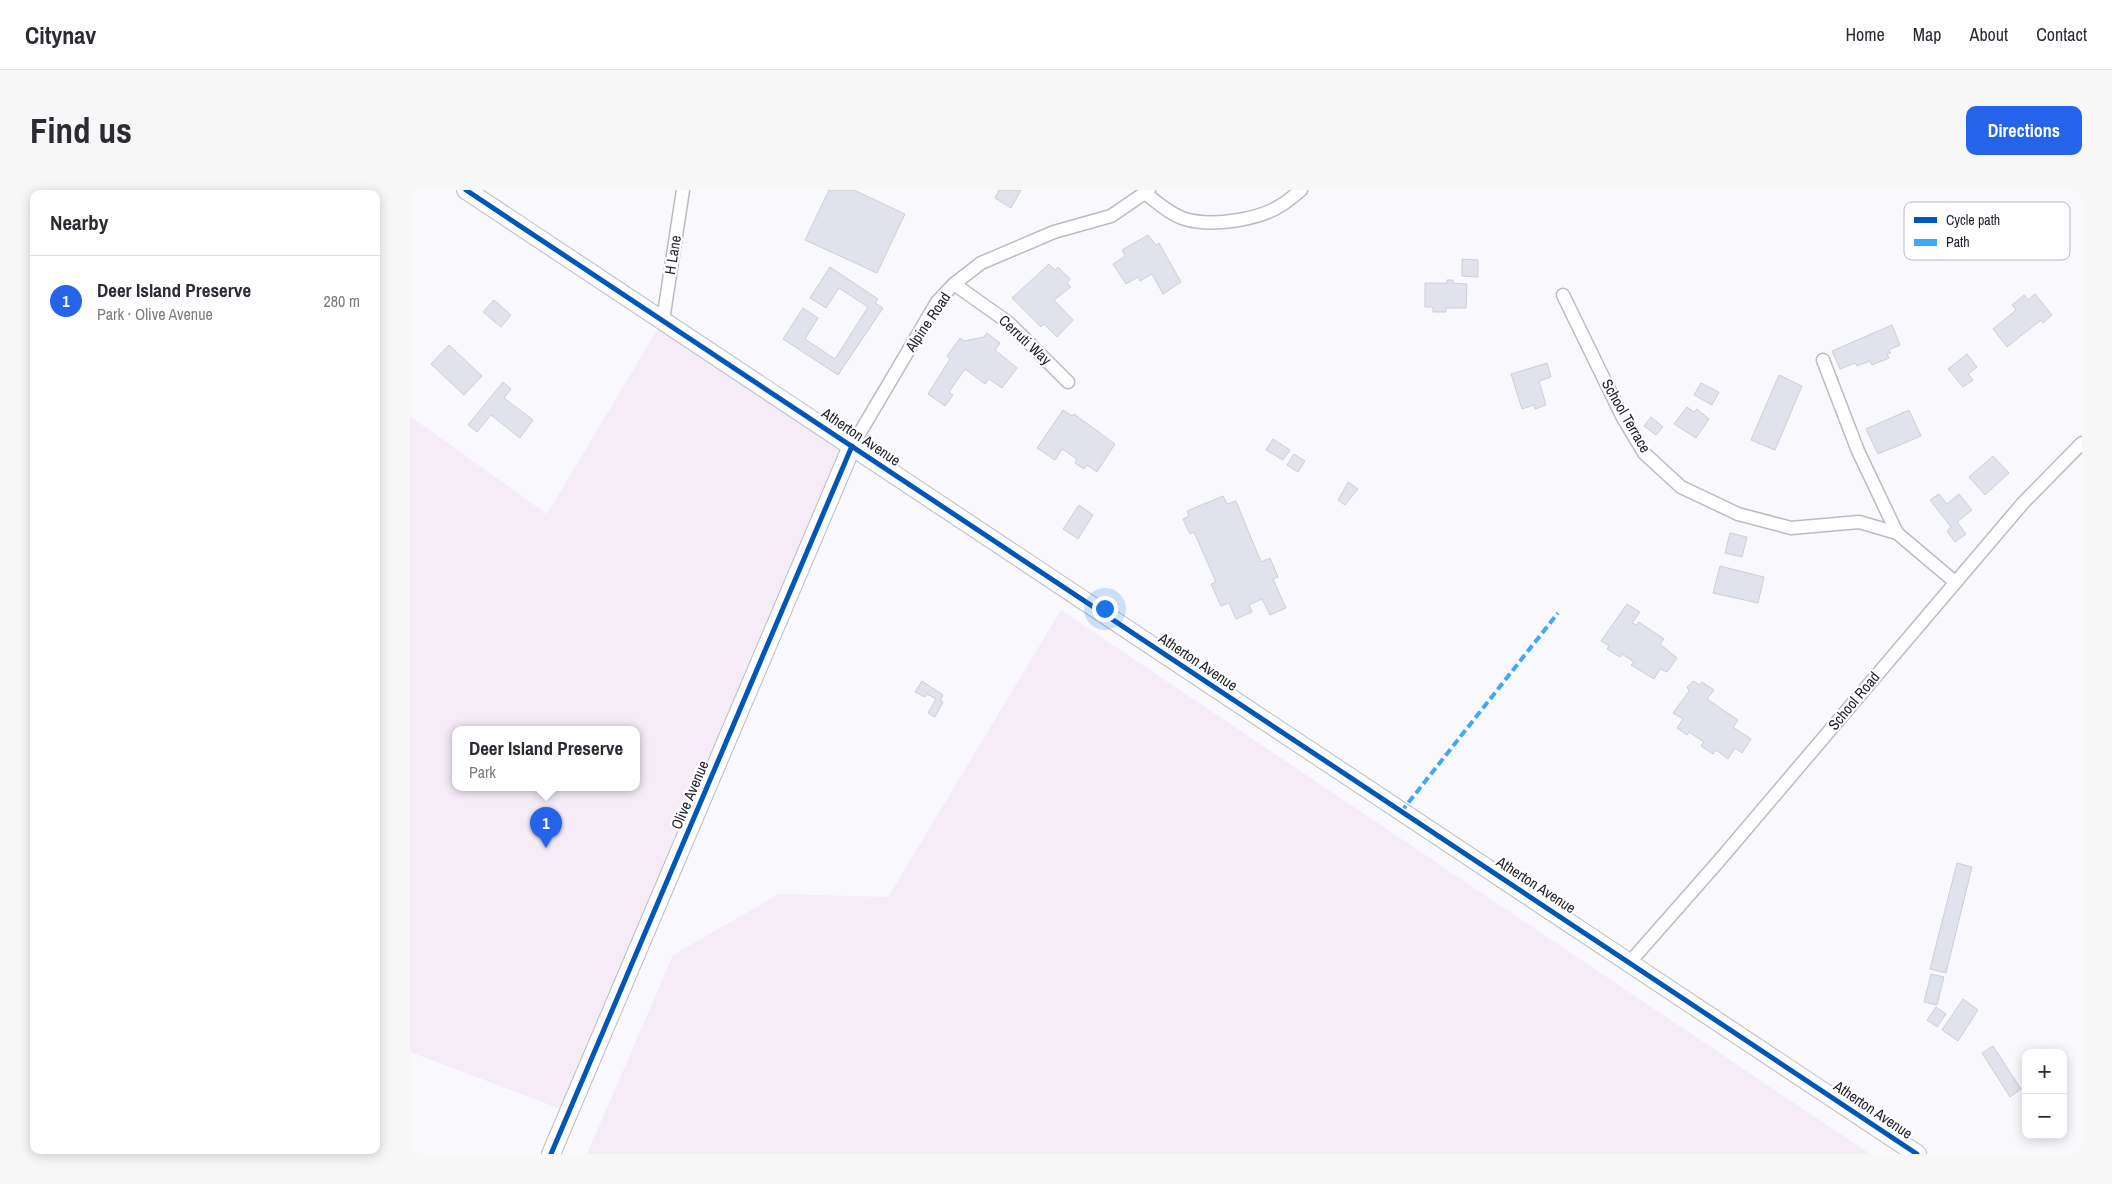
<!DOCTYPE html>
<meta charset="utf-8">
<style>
:root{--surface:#fff;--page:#f7f7f7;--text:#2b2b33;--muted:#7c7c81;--line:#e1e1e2;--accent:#2563eb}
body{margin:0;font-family:"Archivo Narrow",sans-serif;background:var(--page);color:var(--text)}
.controls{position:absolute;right:15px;bottom:15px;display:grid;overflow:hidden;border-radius:10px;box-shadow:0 2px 12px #0003}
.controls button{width:45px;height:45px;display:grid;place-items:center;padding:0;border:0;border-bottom:1px solid var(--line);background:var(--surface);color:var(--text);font:25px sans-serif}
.you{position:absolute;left:694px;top:418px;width:18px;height:18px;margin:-12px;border:4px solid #fff;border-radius:50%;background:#1a73e8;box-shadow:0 0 0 8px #1a73e833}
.badge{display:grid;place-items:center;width:32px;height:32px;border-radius:50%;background:var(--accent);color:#fff;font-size:16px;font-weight:700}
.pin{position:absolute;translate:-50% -41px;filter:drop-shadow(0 1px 2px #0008)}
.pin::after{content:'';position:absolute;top:26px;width:18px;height:15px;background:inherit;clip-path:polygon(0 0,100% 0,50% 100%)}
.popup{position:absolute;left:42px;top:536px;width:188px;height:65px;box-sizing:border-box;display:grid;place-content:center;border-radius:10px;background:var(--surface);filter:drop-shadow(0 1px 4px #0005);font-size:16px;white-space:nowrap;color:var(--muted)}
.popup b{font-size:19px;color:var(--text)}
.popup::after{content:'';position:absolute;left:50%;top:100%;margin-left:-10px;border:10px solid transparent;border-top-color:var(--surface)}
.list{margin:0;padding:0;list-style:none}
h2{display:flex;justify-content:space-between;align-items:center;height:65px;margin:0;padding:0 20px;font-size:21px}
h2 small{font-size:16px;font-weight:400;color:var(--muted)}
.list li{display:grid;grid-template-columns:32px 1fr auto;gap:15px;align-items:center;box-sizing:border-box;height:90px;padding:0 20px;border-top:1px solid var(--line)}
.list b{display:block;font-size:19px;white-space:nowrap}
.list p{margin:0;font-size:16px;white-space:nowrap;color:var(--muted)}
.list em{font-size:16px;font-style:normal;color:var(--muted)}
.map{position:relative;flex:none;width:1672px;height:964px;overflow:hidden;border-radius:10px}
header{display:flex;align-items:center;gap:30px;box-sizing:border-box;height:70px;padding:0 25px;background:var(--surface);border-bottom:1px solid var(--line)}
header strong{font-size:24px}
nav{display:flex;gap:28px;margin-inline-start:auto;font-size:18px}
.intro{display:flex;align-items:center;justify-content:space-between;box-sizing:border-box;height:120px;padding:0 30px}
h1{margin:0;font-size:35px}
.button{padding:12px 22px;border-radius:10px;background:var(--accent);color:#fff;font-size:18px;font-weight:700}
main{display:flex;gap:30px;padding:0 30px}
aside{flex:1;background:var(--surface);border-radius:10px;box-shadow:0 2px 12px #0003}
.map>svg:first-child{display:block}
</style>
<header>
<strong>Citynav</strong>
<nav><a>Home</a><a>Map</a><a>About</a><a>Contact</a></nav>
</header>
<div class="intro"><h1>Find us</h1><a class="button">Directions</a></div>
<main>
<aside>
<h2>Nearby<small></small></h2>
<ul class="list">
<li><span class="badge">1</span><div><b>Deer Island Preserve</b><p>Park · Olive Avenue</p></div><em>280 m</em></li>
</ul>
</aside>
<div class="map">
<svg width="1672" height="964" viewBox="0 0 1672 964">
<rect width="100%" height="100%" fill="#f9f9fd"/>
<g fill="#f5ecf8" fill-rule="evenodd">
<path d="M253 130 442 256 159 922 0 862V226L137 324ZM46 539H226V597H46Z"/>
<polygon points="651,420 1460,964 177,964 263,765 369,704 478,707"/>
</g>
<g fill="#e0e3eb" stroke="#cccfd5">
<polygon points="419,0 444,0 495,24 467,83 395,50"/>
<polygon points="589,0 611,0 601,18 585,8"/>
<polygon points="738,45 746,55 749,53 771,92 753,104 742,84 730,91 728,87 716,94 703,74 715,66 712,60"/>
<polygon points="1052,69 1068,70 1068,87 1052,86"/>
<polygon points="639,74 645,80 648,77 660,89 657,93 661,97 644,110 663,130 647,147 634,134 631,137 602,108"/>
<polygon points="420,77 468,109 465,113 473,118 428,185 373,149 393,118 408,128 395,149 425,169 458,117 429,98 416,118 400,108"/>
<polygon points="1037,90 1043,90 1043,93 1057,94 1056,118 1036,118 1036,122 1023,122 1023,117 1015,117 1015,93 1037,93"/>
<polygon points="1625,104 1642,125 1633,133 1631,130 1597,157 1583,139 1606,120 1602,115 1614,105 1618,110"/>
<polygon points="84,110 101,125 91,137 73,122"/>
<polygon points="1482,135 1490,155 1479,160 1481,163 1477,164 1479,168 1462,175 1460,171 1447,176 1445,173 1430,179 1422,161"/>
<polygon points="577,143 590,153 585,160 607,178 592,198 579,189 575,194 555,179 539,202 543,205 535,216 518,204 540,169 537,166 550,148 554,151 574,147"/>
<polygon points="39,155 72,186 54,205 21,174"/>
<polygon points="1557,164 1567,177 1558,184 1563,190 1553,197 1538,179"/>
<polygon points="1137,173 1141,187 1129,191 1136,215 1125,219 1124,215 1112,219 1101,184"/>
<polygon points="1369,185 1392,196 1365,260 1341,250"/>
<polygon points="93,192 101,199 94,208 123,230 110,248 81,225 67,242 58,235"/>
<polygon points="1291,193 1309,202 1302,215 1284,205"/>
<polygon points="1277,217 1284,222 1287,219 1299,229 1286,248 1264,234"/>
<polygon points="653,220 662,226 664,224 705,254 687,282 677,275 674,279 665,273 667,269 652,259 645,270 627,258"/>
<polygon points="1499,220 1511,246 1468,264 1456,239"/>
<polygon points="1241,227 1253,237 1246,245 1234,236"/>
<polygon points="863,249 880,260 873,270 856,260"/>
<polygon points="884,264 895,271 888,282 877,275"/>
<polygon points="1583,266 1599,283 1575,305 1559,287"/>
<polygon points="938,292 948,299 935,315 928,310"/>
<polygon points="1529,304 1537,314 1549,304 1562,320 1547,332 1556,344 1545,352 1537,341 1541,337 1520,310"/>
<polygon points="813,306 817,314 826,311 851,372 860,368 868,387 863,389 876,418 860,425 852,409 839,415 842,422 826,429 819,413 811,416 801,394 806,392 784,342 780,344 773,329 779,326 777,321"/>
<polygon points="669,315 683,325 668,349 653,339"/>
<polygon points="1320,343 1337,347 1332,367 1315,363"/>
<polygon points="1310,376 1354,387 1348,413 1303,403"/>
<polygon points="1217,414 1230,422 1222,433 1227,435 1229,432 1254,449 1250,454 1267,468 1257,482 1250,479 1244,489 1221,475 1224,472 1212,464 1210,467 1197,459 1199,456 1191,451"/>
<polygon points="512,491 533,505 530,510 533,512 525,527 518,523 526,509 517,504 515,507 505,502"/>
<polygon points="1283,491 1290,495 1292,492 1304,500 1297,509 1328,530 1323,537 1341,549 1332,563 1325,558 1318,569 1306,560 1303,564 1291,556 1294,552 1279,542 1277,545 1267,538 1273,529 1263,523 1279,501 1277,497"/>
<polygon points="1547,673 1562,677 1536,783 1520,779"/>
<polygon points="1521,784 1534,787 1527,815 1514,812"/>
<polygon points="1553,809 1568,820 1548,851 1532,840"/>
<polygon points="1526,817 1536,824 1527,837 1517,830"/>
<polygon points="1583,856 1611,899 1600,907 1572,863"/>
</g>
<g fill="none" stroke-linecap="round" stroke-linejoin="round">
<g stroke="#bbbbc2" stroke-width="15">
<g id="street">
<path d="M736 4C748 13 761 25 775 29 802 37 850 30 873 14 879 10 885 5 891 0"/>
<polyline points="544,94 599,133 658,192"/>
<polyline points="1153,105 1213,228 1234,263 1271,297 1328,324 1381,338 1449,332 1487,343 1545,392"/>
<polyline points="253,130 273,0"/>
<polyline points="1413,170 1448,261 1487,343"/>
<polyline points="442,256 527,112 544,94 571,73 644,42 701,26 739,0"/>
<polyline points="1220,772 1308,672 1613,313 1672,253"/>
</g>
</g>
<g stroke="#bbbbc2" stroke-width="20">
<g id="secondary">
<polyline points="56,0 1507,964"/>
<polyline points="141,964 442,256"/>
</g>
</g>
<use href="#street" stroke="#fefeff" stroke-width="12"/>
<use href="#secondary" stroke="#fefeff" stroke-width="18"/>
<polyline stroke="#3fa9f5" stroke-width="4" stroke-dasharray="8 4" stroke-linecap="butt" points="991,622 1148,423"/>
<g stroke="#fff" stroke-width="8">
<g id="cycleway">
<polyline points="56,0 1507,964"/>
<polyline points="141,964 442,256"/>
</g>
</g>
<use href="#cycleway" stroke="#0057b8" stroke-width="5"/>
</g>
<g text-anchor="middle" stroke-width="4.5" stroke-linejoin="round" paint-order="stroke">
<g font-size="15" fill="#1f1e29" stroke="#fff">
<text transform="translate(263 65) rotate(-81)" y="5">H Lane</text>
<text transform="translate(518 132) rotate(-56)" y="5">Alpine Road</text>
<text transform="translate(615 150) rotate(43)" y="5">Cerruti Way</text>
<text transform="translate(1216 226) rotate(60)" y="5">School Terrace</text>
<text transform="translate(451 247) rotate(34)" y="5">Atherton Avenue</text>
<text transform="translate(788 472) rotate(34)" y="5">Atherton Avenue</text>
<text transform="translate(1444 511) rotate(-50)" y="5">School Road</text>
<text transform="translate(280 605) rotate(-67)" y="5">Olive Avenue</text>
<text transform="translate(1126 695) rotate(33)" y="5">Atherton Avenue</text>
<text transform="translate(1463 920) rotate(34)" y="5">Atherton Avenue</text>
</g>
</g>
<rect x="1494" y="12" width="166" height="58" rx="8" fill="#fff" stroke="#bcbcbf" stroke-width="1"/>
<rect x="1504" y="27" width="23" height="6" fill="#0057b8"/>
<rect x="1504" y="49" width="23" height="7" fill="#3fa9f5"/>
<g font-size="14" fill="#1f1e29">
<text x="1536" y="35">Cycle path</text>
<text x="1536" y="57">Path</text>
</g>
</svg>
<div class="controls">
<button>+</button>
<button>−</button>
</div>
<div class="you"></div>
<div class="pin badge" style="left:136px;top:658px">1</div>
<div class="popup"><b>Deer Island Preserve</b>Park</div>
</div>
</main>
